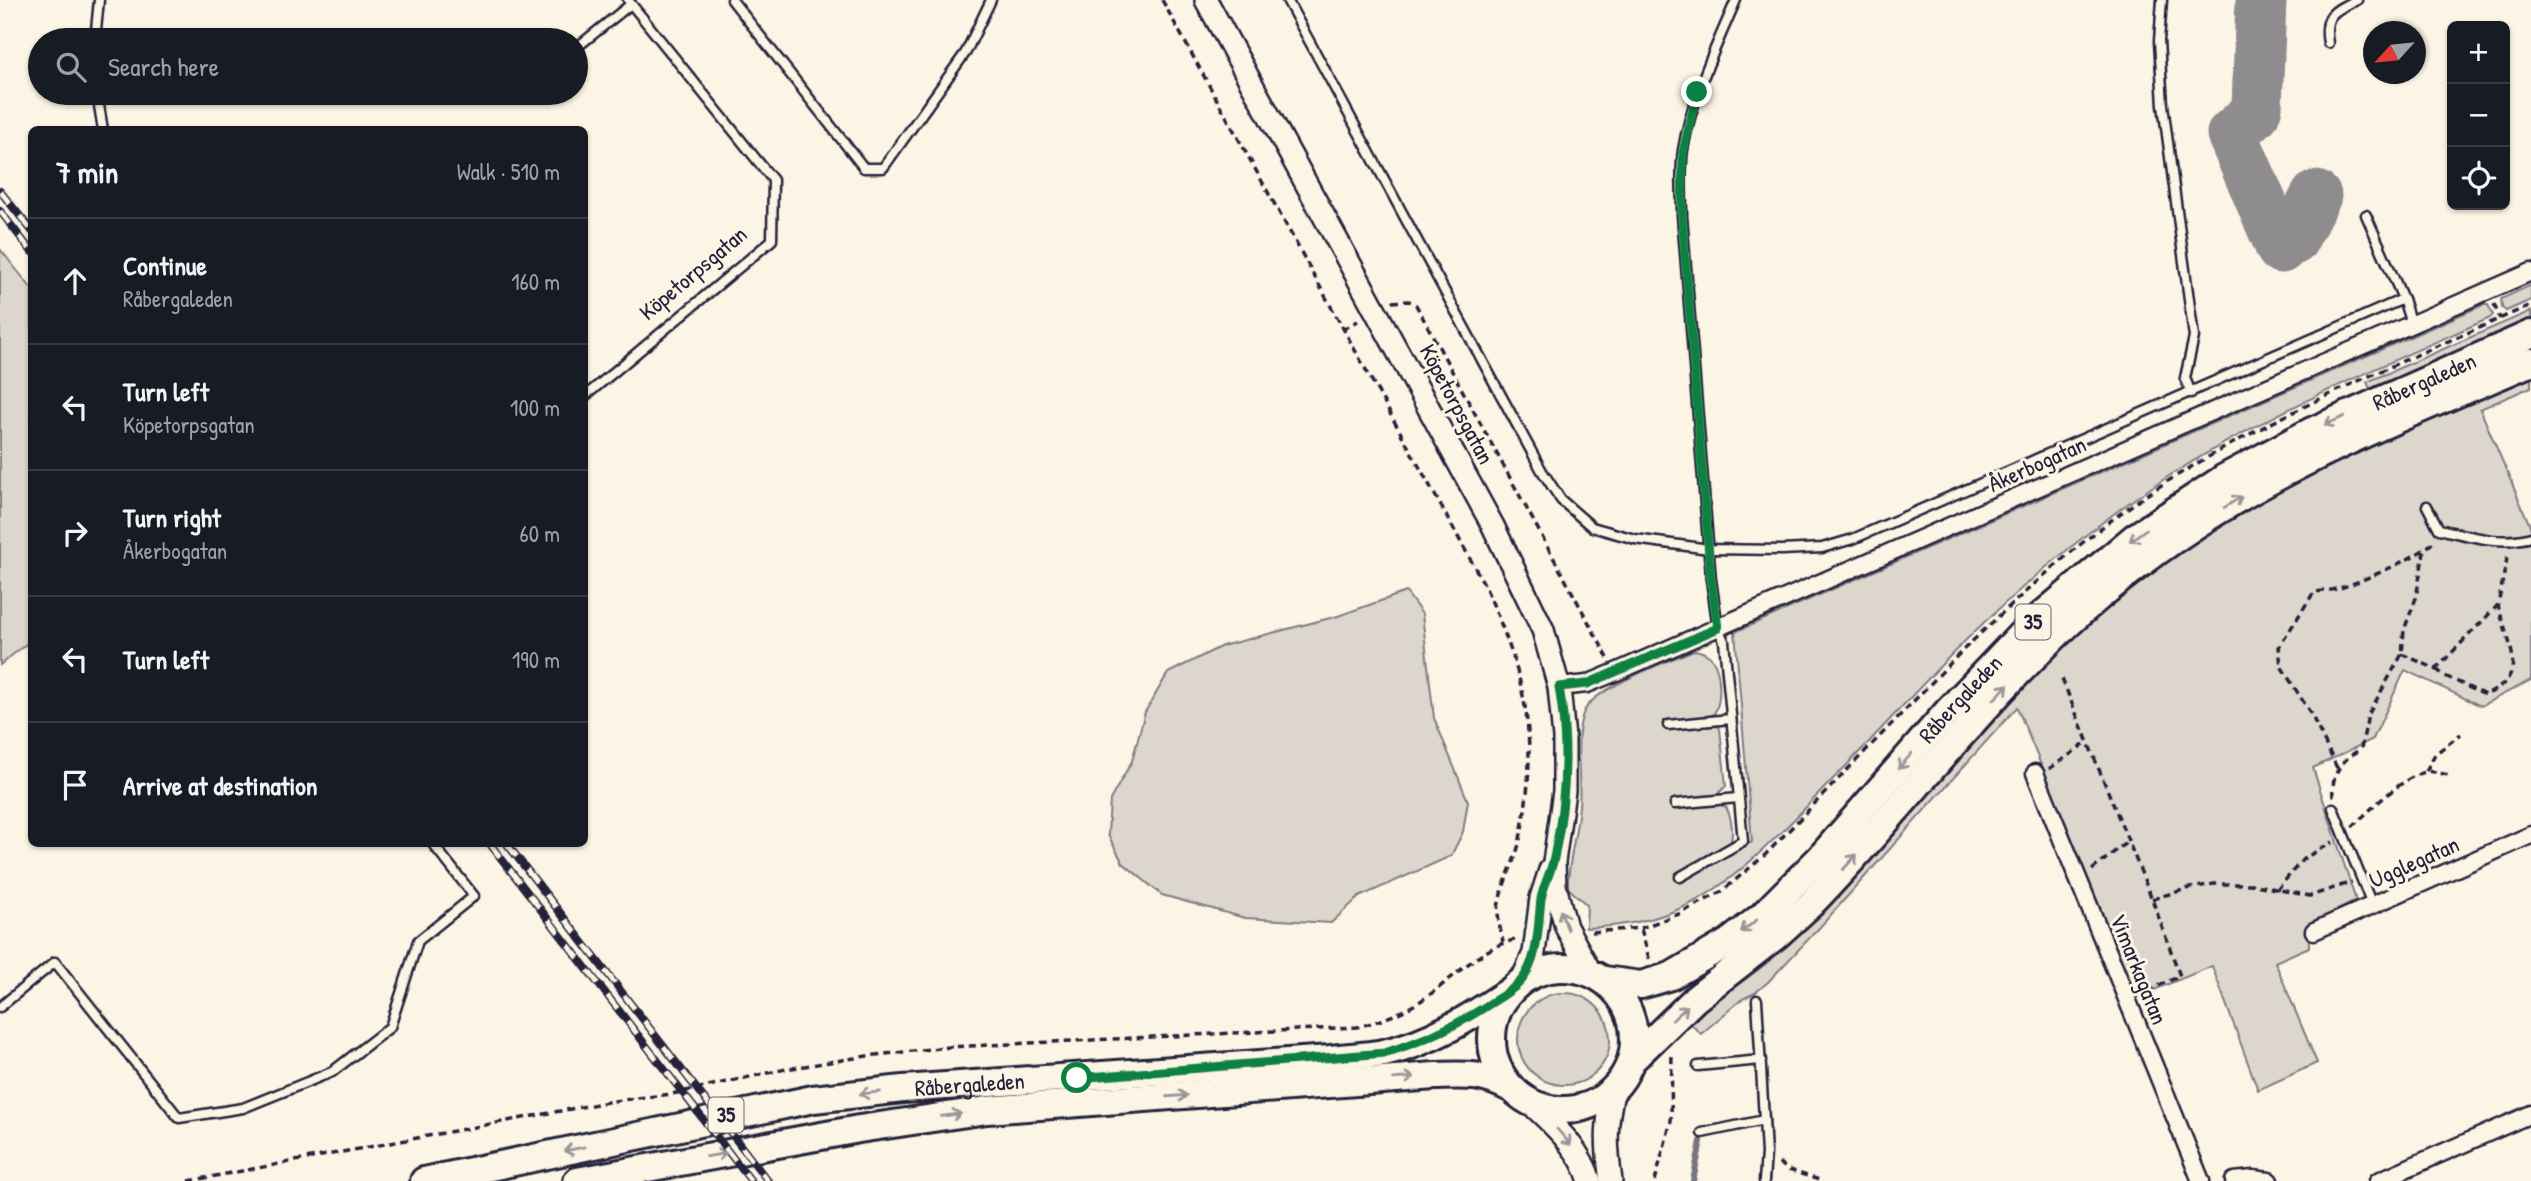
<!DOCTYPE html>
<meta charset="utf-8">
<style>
:root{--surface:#171b24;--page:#242831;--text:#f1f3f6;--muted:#9ea1a6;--line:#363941}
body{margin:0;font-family:"Patrick Hand",sans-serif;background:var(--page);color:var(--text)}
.controls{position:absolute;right:21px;top:21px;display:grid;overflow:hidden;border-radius:10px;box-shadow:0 2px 5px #0004}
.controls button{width:63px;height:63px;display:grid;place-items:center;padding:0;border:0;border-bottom:2px solid var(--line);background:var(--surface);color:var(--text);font:35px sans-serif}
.compass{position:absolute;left:2363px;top:21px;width:63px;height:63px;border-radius:50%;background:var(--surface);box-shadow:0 2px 5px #0004;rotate:243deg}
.stop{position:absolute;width:21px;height:21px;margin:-16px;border:5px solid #0b8043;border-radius:50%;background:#fff}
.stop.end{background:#0b8043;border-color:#fff;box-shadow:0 2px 7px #0008}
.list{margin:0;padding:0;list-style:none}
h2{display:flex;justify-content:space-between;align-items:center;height:91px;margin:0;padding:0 28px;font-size:30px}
h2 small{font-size:23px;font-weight:400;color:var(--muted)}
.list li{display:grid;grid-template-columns:46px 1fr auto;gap:21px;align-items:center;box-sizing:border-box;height:126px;padding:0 28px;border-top:2px solid var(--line)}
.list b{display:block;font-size:26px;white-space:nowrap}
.list p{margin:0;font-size:23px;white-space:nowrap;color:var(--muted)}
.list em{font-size:23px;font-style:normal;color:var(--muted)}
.icon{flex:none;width:38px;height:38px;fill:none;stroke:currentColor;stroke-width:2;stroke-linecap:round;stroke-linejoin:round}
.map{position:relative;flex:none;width:2531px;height:1181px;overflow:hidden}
.search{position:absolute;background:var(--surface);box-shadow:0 2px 5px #0004;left:28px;top:28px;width:560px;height:77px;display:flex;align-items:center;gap:18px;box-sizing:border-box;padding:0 24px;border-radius:38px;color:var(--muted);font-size:26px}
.panel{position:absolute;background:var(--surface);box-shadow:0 2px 5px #0004;left:28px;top:126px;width:560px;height:721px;border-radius:10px}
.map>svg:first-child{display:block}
</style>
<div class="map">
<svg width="2531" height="1181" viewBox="0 0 2531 1181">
<rect width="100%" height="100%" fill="#fcf5e5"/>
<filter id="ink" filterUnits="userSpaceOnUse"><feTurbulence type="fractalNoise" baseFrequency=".0143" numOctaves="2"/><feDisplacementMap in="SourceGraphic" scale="14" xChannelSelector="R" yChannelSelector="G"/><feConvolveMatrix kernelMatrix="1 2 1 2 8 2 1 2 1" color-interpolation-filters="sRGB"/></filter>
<g filter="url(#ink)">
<g fill="#dcd6cc" stroke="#7f7c84" stroke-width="2">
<polygon points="0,249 32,289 31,640 0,665"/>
<polygon points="2531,285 2531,300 2506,311 2502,308 2501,299"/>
<path d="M2483 305H2488L2493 315 2490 318C2361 375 2233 427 2119 510 2069 547 2015 592 1970 636 1926 679 1886 725 1843 769 1799 813 1748 873 1694 902 1660 920 1624 926 1586 928L1587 905 1568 888V881C1570 856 1577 831 1579 806 1582 779 1571 726 1588 705 1603 686 1670 660 1694 650 1702 651 1708 653 1713 660 1721 673 1723 708 1710 718L1664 722 1665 728 1718 726 1720 729 1726 786 1716 796 1672 802 1673 809 1719 804 1726 807C1731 816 1735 835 1729 845L1676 876 1680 882 1752 842 1735 632Z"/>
<polygon points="2531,311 2531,320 2370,389 2367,382"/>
<path d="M2531 376V387L2480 409 2531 528V680L2481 706 2405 670 2373 739 2313 768 2356 901 2309 924V947L2275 962 2317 1063 2258 1090 2212 966 2137 997 2017 707 1819 928 1768 982 1755 993 1742 999 1701 1034 1690 1023C1717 998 1748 979 1775 956 1804 931 1831 904 1856 876 1908 819 1957 759 2009 702 2051 656 2099 612 2148 574 2263 485 2399 433 2531 376Z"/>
<polygon points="1406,592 1422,614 1434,718 1468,801 1463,832 1451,856 1359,897 1331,923 1245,918 1162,895 1123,863 1108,835 1110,800 1132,761 1145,712 1168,673 1222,646 1338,616"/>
<circle cx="1564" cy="1039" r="46"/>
</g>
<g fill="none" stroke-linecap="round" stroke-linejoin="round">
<polyline stroke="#78757e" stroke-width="6" points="1693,1181 1701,1141"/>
<g stroke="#8f8c90" stroke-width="51">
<polyline points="2261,0 2257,107 2254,114 2232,134 2281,248"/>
<polyline points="2279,243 2293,240 2316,196"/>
</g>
<g stroke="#22223b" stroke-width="13">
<g id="service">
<polyline points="732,0 864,168 883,168 966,52 991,0"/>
<polyline points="1287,0 1542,471 1561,500 1592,527 1635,539 1709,549 1782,550 1822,548 1853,539 2403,299"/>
<polyline points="2162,0 2159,41 2163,105 2194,337 2185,378 2191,393"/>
<polyline points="95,40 99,0"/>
<path d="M2328 43C2323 16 2333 10 2357 0"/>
<polyline points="576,48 631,4"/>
<polyline points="97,93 103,130"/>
<polyline points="2366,215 2403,299 2411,324"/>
<polyline points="584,397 772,240 773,180 628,0"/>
<path d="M2427 506 2439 529C2470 536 2500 546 2531 537"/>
<polyline points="1668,725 1731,719"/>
<polyline points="1675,804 1738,798"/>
<polyline points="2333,808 2372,905"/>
<path d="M1680 877 1743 841 1724 641 1718 628 1711 580 1682 216C1682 194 1680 171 1683 150 1692 96 1715 49 1736 0"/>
<polyline points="1757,1000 1766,1153 1764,1181"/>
<polyline points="0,1007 55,962 179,1118 243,1108 332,1072 390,1027 418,941 474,896 433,844"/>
<polyline points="1698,1066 1761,1060"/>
<polyline points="1702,1133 1764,1120"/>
</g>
</g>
<g stroke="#22223b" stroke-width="21">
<g id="minor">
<polyline points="1559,687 1587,684 1616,672 2531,272"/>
<polyline points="2035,773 2201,1181"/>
<polyline points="2314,931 2531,835"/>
<polyline points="2234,1181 2253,1179 2269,1181"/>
<polyline points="2378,1181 2531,1114"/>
</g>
</g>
<g stroke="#22223b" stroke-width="26">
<g id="tertiary">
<polyline points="1206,0 1493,526 1543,630 1559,687 1564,738 1564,791 1554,862 1555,886 1566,927 1591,973"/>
<polyline points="1522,980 1534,953 1541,898 1550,870"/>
<path d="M1527 1100C1552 1124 1580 1147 1590 1181"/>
<path d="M1611 1181C1606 1145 1605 1125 1614 1089"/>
</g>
</g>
<g stroke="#22223b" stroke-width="32">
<g id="primary">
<circle cx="1563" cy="1039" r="71"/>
<path id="s1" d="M1604 980 1641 985 1671 976 1729 942 1762 916 1820 858 1948 711 2029 626 2135 537 2224 478 2310 432 2531 334"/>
<path d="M1631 1061 1695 999 1777 935 1810 905C1908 804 1991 687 2100 596 2154 551 2213 511 2275 478 2357 433 2446 399 2531 362"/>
<path id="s2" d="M424 1181 813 1099 903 1089 1330 1059C1348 1057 1366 1056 1384 1053 1430 1043 1471 1017 1510 991"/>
<path d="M577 1181 859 1129 987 1110 1435 1076C1468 1075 1482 1073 1512 1089"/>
</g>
</g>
<g stroke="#22223b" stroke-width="3.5" stroke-dasharray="7 5" stroke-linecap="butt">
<path d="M1162 0 1484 584C1526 677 1540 737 1520 839 1516 862 1499 888 1498 911 1498 921 1501 932 1503 942"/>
<polyline points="1392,302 1409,301 1416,305 1608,658"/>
<polyline points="2494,304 2500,319"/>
<polyline points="1343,329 1358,321"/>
<polyline points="2402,654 2436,669 2498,605 2508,553"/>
<path d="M2436 669 2445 676 2485 695C2531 676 2508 645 2498 605"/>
<polyline points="2062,679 2152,899 2180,976 2142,993"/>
<path d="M2337 768 2311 714 2281 666 2279 647 2314 592C2321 591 2329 591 2336 589 2355 585 2425 554 2434 541"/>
<polyline points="2049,769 2088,742"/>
<polyline points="2426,771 2435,754 2461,734"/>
<path d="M2333 797C2331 774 2341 760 2361 749L2368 715 2402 654 2404 630 2416 598 2424 551"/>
<path d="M2352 827C2369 811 2403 776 2426 772 2432 770 2442 774 2448 775"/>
<polyline points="2092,870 2128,841"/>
<polyline points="2277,890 2303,859 2333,842"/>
<polyline points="2152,899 2190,888 2214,884 2251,884 2310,896 2352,882"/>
<polyline points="1641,929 1650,962"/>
<path d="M1592 932 1641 928 1679 914 1721 892 1765 855 1964 649C2025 591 2089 532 2160 486 2277 412 2404 361 2531 305"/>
<polyline points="1779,1163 1789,1170 1822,1181"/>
<path d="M189 1181 613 1101 672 1094 786 1069 867 1056 949 1047 1357 1027C1381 1021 1402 1013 1422 1000 1454 979 1479 947 1518 939"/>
<polyline points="1655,1181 1671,1121 1672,1052"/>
</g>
<use href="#service" stroke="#fcf5e5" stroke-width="8"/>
<use href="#minor" stroke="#fcf5e5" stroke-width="16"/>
<use href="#tertiary" stroke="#fcf5e5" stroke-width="21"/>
<use href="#primary" stroke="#fcf5e5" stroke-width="26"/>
<g stroke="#22223b" stroke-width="8">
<g id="rail">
<polyline points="0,191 32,231"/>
<polyline points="0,211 32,252"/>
<polyline points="490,844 751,1181"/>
<polyline points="507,844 768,1181"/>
</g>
</g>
<use href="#rail" stroke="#fcf5e5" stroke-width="5" stroke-dasharray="16" stroke-linecap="butt"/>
</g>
<defs><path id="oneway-shaft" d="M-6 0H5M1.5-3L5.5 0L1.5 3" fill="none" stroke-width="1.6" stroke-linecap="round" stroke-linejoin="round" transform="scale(1.75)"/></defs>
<g stroke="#9a9698">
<use href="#oneway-shaft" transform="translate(2334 421) rotate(156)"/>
<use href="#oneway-shaft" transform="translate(2233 502) rotate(-32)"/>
<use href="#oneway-shaft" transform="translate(2138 535) rotate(144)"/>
<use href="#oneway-shaft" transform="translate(2001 692) rotate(-47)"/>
<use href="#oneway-shaft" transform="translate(1905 761) rotate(131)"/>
<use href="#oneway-shaft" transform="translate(1850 862) rotate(-48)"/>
<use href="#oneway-shaft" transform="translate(1564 920) rotate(-111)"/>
<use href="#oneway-shaft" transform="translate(1749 926) rotate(142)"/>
<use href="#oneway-shaft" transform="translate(1680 1013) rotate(-43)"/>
<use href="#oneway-shaft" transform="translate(1404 1078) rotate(-5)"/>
<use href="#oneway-shaft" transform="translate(870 1093) rotate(174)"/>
<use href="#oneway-shaft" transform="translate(1177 1096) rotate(-4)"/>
<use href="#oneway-shaft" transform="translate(951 1115) rotate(-8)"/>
<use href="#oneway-shaft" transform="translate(1564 1137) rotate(49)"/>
<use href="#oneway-shaft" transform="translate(574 1149) rotate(168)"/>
<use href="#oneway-shaft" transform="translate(716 1155) rotate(-10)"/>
</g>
</g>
<g fill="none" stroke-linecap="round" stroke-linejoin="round" filter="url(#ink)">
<path stroke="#0b8043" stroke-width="9" d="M1077 1078 1385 1053C1423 1041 1457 1026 1491 1003 1501 997 1513 990 1521 981 1539 959 1538 925 1541 899 1544 884 1551 872 1554 858 1566 802 1569 744 1559 687L1587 684 1718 628 1711 580 1682 216 1683 152 1697 92"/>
</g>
<g text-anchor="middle" stroke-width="6" stroke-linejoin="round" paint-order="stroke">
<g fill="#fcf5e5" stroke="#63616e" stroke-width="2">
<rect x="2015.5" y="604.5" width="35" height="35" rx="5"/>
<rect x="708.5" y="1097.5" width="35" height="35" rx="5"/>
</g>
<g font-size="21" font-weight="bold" fill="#22223b">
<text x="2033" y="629">35</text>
<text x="726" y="1122">35</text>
</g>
<g font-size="23" fill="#22223b" stroke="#fcf5e5">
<text transform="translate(693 273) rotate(-40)" y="8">Köpetorpsgatan</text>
<text dy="8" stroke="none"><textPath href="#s1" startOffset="1040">Råbergaleden</textPath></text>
<text transform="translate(1457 404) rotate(62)" y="8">Köpetorpsgatan</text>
<text transform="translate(2037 464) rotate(-24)" y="8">Åkerbogatan</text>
<text dy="8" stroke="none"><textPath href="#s1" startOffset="472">Råbergaleden</textPath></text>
<text transform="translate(2414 862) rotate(-24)" y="8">Ugglegatan</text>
<text transform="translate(2139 969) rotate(68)" y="8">Vimarkagatan</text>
<text dy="8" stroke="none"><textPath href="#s2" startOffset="555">Råbergaleden</textPath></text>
</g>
</g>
</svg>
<div class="controls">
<button>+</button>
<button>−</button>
<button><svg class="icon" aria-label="locate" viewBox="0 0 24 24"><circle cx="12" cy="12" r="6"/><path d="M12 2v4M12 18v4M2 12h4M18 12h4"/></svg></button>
</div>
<svg class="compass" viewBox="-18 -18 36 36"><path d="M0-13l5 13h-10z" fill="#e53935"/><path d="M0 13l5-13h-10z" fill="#9ea1a6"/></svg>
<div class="stop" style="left:1077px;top:1078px"></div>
<div class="stop end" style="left:1697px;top:92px"></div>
<div class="search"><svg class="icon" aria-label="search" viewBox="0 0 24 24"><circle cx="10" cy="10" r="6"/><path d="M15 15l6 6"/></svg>Search here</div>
<section class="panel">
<h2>7 min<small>Walk · 510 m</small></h2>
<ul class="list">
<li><svg class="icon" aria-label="ahead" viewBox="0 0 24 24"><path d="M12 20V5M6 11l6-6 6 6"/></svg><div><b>Continue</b><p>Råbergaleden</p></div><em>160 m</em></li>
<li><svg class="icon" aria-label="left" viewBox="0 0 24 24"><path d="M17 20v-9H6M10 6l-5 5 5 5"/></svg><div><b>Turn left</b><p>Köpetorpsgatan</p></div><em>100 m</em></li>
<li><svg class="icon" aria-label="right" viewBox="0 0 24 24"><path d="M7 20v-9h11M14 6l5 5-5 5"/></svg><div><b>Turn right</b><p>Åkerbogatan</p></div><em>60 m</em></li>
<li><svg class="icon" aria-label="left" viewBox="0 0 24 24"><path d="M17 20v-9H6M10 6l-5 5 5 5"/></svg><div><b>Turn left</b></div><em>190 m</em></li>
<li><svg class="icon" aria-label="arrive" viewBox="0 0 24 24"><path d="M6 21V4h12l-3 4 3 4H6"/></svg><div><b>Arrive at destination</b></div></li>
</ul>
</section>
</div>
